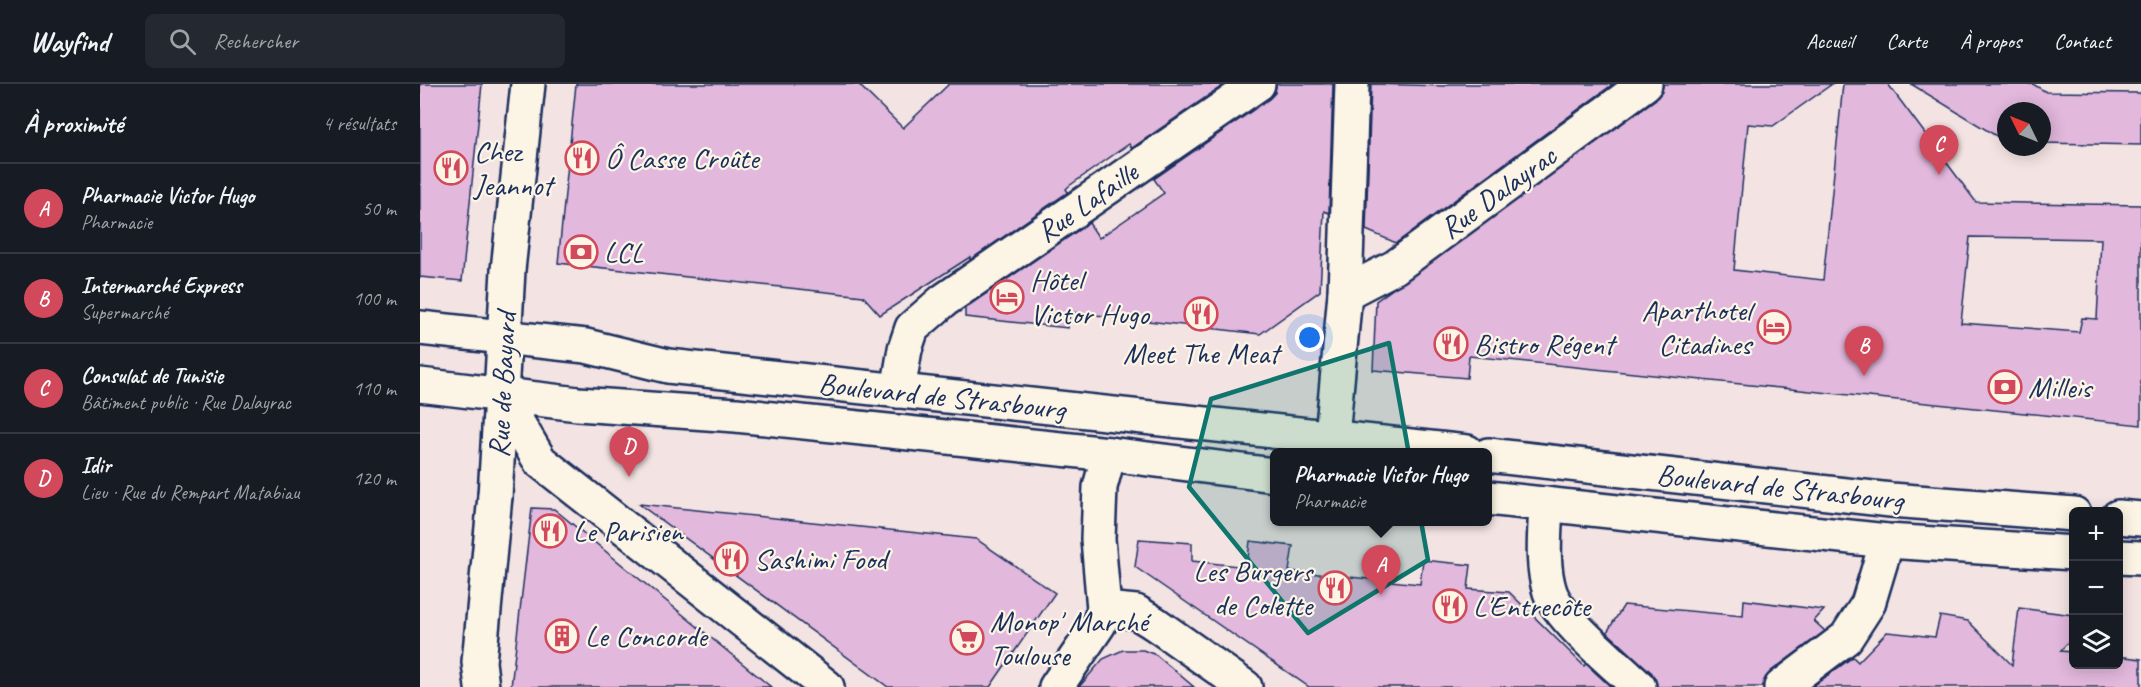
<!DOCTYPE html>
<html lang="fr">
<meta charset="utf-8">
<style>
:root{--surface:#171b24;--page:#242831;--text:#f1f3f6;--muted:#9ea1a6;--line:#363941;--accent:#d1495b}
body{margin:0;font-family:Caveat,sans-serif;background:var(--page);color:var(--text)}
.controls{position:absolute;right:18px;bottom:18px;display:grid;overflow:hidden;border-radius:9px;box-shadow:0 3px 15px #0003}
.controls button{width:54px;height:54px;display:grid;place-items:center;padding:0;border:0;border-bottom:2px solid var(--line);background:var(--surface);color:var(--text);font:30px sans-serif}
.compass{position:absolute;left:1577px;top:18px;width:54px;height:54px;border-radius:50%;background:var(--surface);box-shadow:0 3px 15px #0003;rotate:313deg}
.you{position:absolute;left:890px;top:254px;width:21px;height:21px;margin:-15px;border:4px solid #fff;border-radius:50%;background:#1a73e8;box-shadow:0 0 0 9px #1a73e833}
.badge{display:grid;place-items:center;width:39px;height:39px;border-radius:50%;background:var(--accent);color:#fff;font-size:20px;font-weight:700}
.pin{position:absolute;translate:-50% -50px;filter:drop-shadow(0 2px 3px #0008)}
.pin::after{content:'';position:absolute;top:32px;width:21px;height:18px;background:inherit;clip-path:polygon(0 0,100% 0,50% 100%)}
.popup{position:absolute;left:850px;top:364px;width:222px;height:78px;box-sizing:border-box;display:grid;place-content:center;border-radius:9px;background:var(--surface);filter:drop-shadow(0 2px 4px #0005);font-size:20px;white-space:nowrap;color:var(--muted)}
.popup b{font-size:22px;color:var(--text)}
.popup::after{content:'';position:absolute;left:50%;top:100%;margin-left:-12px;border:12px solid transparent;border-top-color:var(--surface)}
.list{margin:0;padding:0;list-style:none}
h2{display:flex;justify-content:space-between;align-items:center;height:78px;margin:0;padding:0 24px;font-size:26px}
h2 small{font-size:20px;font-weight:400;color:var(--muted)}
.list li{display:grid;grid-template-columns:39px 1fr auto;gap:18px;align-items:center;box-sizing:border-box;height:90px;padding:0 24px;border-top:2px solid var(--line)}
.list b{display:block;font-size:22px;white-space:nowrap}
.list p{margin:0;font-size:20px;white-space:nowrap;color:var(--muted)}
.list em{font-size:20px;font-style:normal;color:var(--muted)}
.icon{flex:none;width:33px;height:33px;fill:none;stroke:currentColor;stroke-width:2;stroke-linecap:round;stroke-linejoin:round}
.map{position:relative;flex:none;width:1721px;height:603px;overflow:hidden}
header{display:flex;align-items:center;gap:36px;box-sizing:border-box;height:84px;padding:0 30px;background:var(--surface);border-bottom:2px solid var(--line)}
header strong{font-size:28px}
nav{display:flex;gap:33px;margin-inline-start:auto;font-size:21px}
.search{width:420px;height:54px;background:var(--page);display:flex;align-items:center;gap:15px;box-sizing:border-box;padding:0 21px;border-radius:9px;color:var(--muted);font-size:22px}
main{display:flex}
aside{flex:1;background:var(--surface)}
.map>svg:first-child{display:block}
</style>
<header>
<strong>Wayfind</strong>
<div class="search"><svg class="icon" aria-label="search" viewBox="0 0 24 24"><circle cx="10" cy="10" r="6"/><path d="M15 15l6 6"/></svg>Rechercher</div>
<nav><a>Accueil</a><a>Carte</a><a>À propos</a><a>Contact</a></nav>
</header>
<main>
<aside>
<h2>À proximité<small>4 résultats</small></h2>
<ul class="list">
<li><span class="badge">A</span><div><b>Pharmacie Victor Hugo</b><p>Pharmacie</p></div><em>50 m</em></li>
<li><span class="badge">B</span><div><b>Intermarché Express</b><p>Supermarché</p></div><em>100 m</em></li>
<li><span class="badge">C</span><div><b>Consulat de Tunisie</b><p>Bâtiment public · Rue Dalayrac</p></div><em>110 m</em></li>
<li><span class="badge">D</span><div><b>Idir</b><p>Lieu · Rue du Rempart Matabiau</p></div><em>120 m</em></li>
</ul>
</aside>
<div class="map">
<svg width="1721" height="603" viewBox="0 0 1721 603">
<rect width="100%" height="100%" fill="#f4e3e3"/>
<filter id="ink" filterUnits="userSpaceOnUse"><feTurbulence type="fractalNoise" baseFrequency=".0167" numOctaves="2"/><feDisplacementMap in="SourceGraphic" scale="12" xChannelSelector="R" yChannelSelector="G"/><feConvolveMatrix kernelMatrix="1 2 1 2 8 2 1 2 1" color-interpolation-filters="sRGB"/></filter>
<g filter="url(#ink)">
<g fill="#e2b8dd" stroke="#1b2f5e" stroke-width="1.5" fill-rule="evenodd">
<polygon points="0,0 62,0 42,197 0,193"/>
<polygon points="156,0 438,0 483,44 529,0 805,0 712,64 709,60 649,102 646,105 648,108 550,176 550,173 460,231 443,212 138,179"/>
<polygon points="856,0 913,0 909,129 904,127 900,207 840,250 650,228 648,244 545,233 545,224 669,139 679,154 744,109 734,95 849,15 855,9"/>
<polygon points="951,0 1024,2 1028,0 1193,0 976,159 946,146"/>
<path d="M1243 0H1412L1353 42 1328 40 1314 186 1403 196 1423 0H1468L1556 118 1721 121V341L1049 272 1047 294 953 286 956 217 1236 15 1242 8ZM1550 153 1681 155 1677 235 1662 234 1659 248 1541 239Z"/>
<polygon points="1491,0 1613,0 1626,8 1721,9 1721,61 1622,59 1622,27 1586,27 1586,58"/>
<polygon points="219,420 556,455 635,509 570,603 468,603"/>
<polygon points="112,424 134,425 351,603 91,603"/>
<polygon points="719,455 772,459 772,477 827,483 830,457 873,462 869,487 1000,500 1003,476 1051,481 1048,505 1089,508 1164,582 1166,580 1191,603 889,603 715,483"/>
<polygon points="1324,516 1404,526 1394,537 1405,547 1350,588 1343,603 1237,603 1232,589 1187,548 1204,521 1323,532"/>
<polygon points="1599,524 1653,531 1653,553 1640,567 1653,568 1653,580 1698,580 1698,572 1721,575 1721,603 1392,603 1433,573 1438,578 1467,548 1515,553 1520,532 1548,537 1592,581"/>
<polygon points="703,566 723,566 736,571 774,603 659,603 683,575"/>
</g>
<g fill="none" stroke-linecap="round" stroke-linejoin="round">
<g stroke="#1b2f5e" stroke-width="38">
<g id="pedestrian">
<polyline points="734,539 825,603"/>
<polyline points="62,603 59,578 75,412"/>
</g>
</g>
<g stroke="#1b2f5e" stroke-width="38">
<g id="minor">
<polyline points="925,209 975,183 1225,0"/>
<polyline points="478,307 485,265 492,244 523,217 838,0"/>
<polyline points="81,311 120,377 407,603"/>
<polyline points="912,353 925,209 932,0"/>
<polyline points="75,412 81,311"/>
<path d="M1126 420C1125 448 1121 481 1130 508 1139 534 1197 582 1219 603"/>
<polyline points="684,525 716,528 734,539"/>
<polyline points="636,603 679,540 684,525 678,455 680,403 689,370"/>
<polyline points="1361,603 1426,554 1448,520 1467,457"/>
</g>
</g>
<g stroke="#1b2f5e" stroke-width="38">
<polyline id="tertiary" points="81,311 88,186 108,0"/>
</g>
<g stroke="#1b2f5e" stroke-width="38">
<g id="primary">
<polyline points="0,244 166,262 248,282 1047,368"/>
<polyline points="0,301 158,320 316,331 689,370 854,391"/>
<polyline points="1068,371 1471,416 1654,430"/>
<polyline points="1068,414 1467,457 1654,469"/>
<polyline points="1698,433 1721,435"/>
<polyline points="1698,473 1721,474"/>
</g>
</g>
<use href="#pedestrian" stroke="#fcf5e5" stroke-width="33"/>
<use href="#minor" stroke="#fcf5e5" stroke-width="33"/>
<use href="#tertiary" stroke="#fcf5e5" stroke-width="33"/>
<use href="#primary" stroke="#fcf5e5" stroke-width="33"/>
</g>
</g>
<path fill="#0f766e" fill-opacity="0.2" stroke="#0f766e" stroke-width="4.5" stroke-linejoin="round" d="M969 259 1008 476 888 549 769 403 791 315Z"/>
<defs>
<g id="restaurant-ring" transform="scale(1.725)"><circle r="9.5" fill="#fcf5e5" stroke="#d1495b" stroke-width="1.5"/><path d="M-5-6h1v4h1v-4h1v4h1v-4h1v5L-1.5 .5V6h-2V.5L-5-1ZM5-6V6H3V1.5H1.5Q1.5-4 5-6Z" fill="#d1495b"/></g>
<g id="bank-ring" transform="scale(1.725)"><circle r="9.5" fill="#fcf5e5" stroke="#d1495b" stroke-width="1.5"/><path d="M-6-4H6V4H-6ZM0-2.3a2.3 2.3 0 1 0 0 4.6a2.3 2.3 0 1 0 0-4.6Z" fill="#d1495b"/></g>
<g id="hotel-ring" transform="scale(1.725)"><circle r="9.5" fill="#fcf5e5" stroke="#d1495b" stroke-width="1.5"/><path d="M-6-4.5h1.5V1H6V5H4.5V3h-9V5H-6ZM-4 0a1.8 1.8 0 1 1 3.6 0ZM.5 0V-2.5h3Q6-2.5 6 0Z" fill="#d1495b"/></g>
<g id="building-ring" transform="scale(1.725)"><circle r="9.5" fill="#fcf5e5" stroke="#d1495b" stroke-width="1.5"/><path d="M-4-6H4V6H1V3H-1V6H-4ZM-2.5-4.3h1.7v1.8h-1.7ZM.8-4.3h1.7v1.8H.8ZM-2.5-1h1.7V.8h-1.7ZM.8-1h1.7V.8H.8Z" fill="#d1495b"/></g>
<g id="supermarket-ring" transform="scale(1.725)"><circle r="9.5" fill="#fcf5e5" stroke="#d1495b" stroke-width="1.5"/><path d="M-6-5.5h2.5l.6 2H6L4.5 2H-2.5L-4.4-4H-6ZM-1.5 3.2a1.3 1.3 0 1 0 .1 0ZM3 3.2a1.3 1.3 0 1 0 .1 0Z" fill="#d1495b"/></g>
</defs>
<g fill-rule="evenodd">
<use href="#restaurant-ring" x="162" y="74"/>
<use href="#restaurant-ring" x="31" y="84"/>
<use href="#bank-ring" x="161" y="168"/>
<use href="#hotel-ring" x="587" y="213"/>
<use href="#restaurant-ring" x="781" y="230"/>
<use href="#hotel-ring" x="1354" y="243"/>
<use href="#restaurant-ring" x="1031" y="260"/>
<use href="#bank-ring" x="1585" y="303"/>
<use href="#restaurant-ring" x="130" y="447"/>
<use href="#restaurant-ring" x="311" y="475"/>
<use href="#restaurant-ring" x="915" y="504"/>
<use href="#restaurant-ring" x="1030" y="522"/>
<use href="#building-ring" x="142" y="552"/>
<use href="#supermarket-ring" x="547" y="554"/>
</g>
<g text-anchor="middle" stroke-width="4.5" stroke-linejoin="round" paint-order="stroke">
<g font-size="30" fill="#1b2f5e" stroke="#fcf5e5" text-anchor="start">
<text x="54" y="77">Chez<tspan x="54" dy="34">Jeannot</tspan></text>
<text x="185" y="84">Ô Casse Croûte</text>
<text x="184" y="178">LCL</text>
<text x="610" y="206">Hôtel<tspan x="610" dy="34">Victor Hugo</tspan></text>
<text x="1331" y="236" text-anchor="end">Aparthotel<tspan x="1331" dy="34">Citadines</tspan></text>
<text x="1054" y="270">Bistro Régent</text>
<text x="781" y="279" text-anchor="middle">Meet The Meat</text>
<text x="1608" y="313">Milleis</text>
<text x="153" y="457">Le Parisien</text>
<text x="334" y="485">Sashimi Food</text>
<text x="892" y="497" text-anchor="end">Les Burgers<tspan x="892" dy="34">de Colette</tspan></text>
<text x="1053" y="532">L'Entrecôte</text>
<text x="570" y="547">Monop' Marché<tspan x="570" dy="34">Toulouse</tspan></text>
<text x="165" y="562">Le Concorde</text>
</g>
<g font-size="30" fill="#1b2f5e" stroke="#fcf5e5">
<text transform="translate(1078 108) rotate(-36)" y="10">Rue Dalayrac</text>
<text transform="translate(667 118) rotate(-35)" y="10">Rue Lafaille</text>
<text transform="translate(82 301) rotate(-87)" y="10">Rue de Bayard</text>
<text transform="translate(522 312) rotate(6)" y="10">Boulevard de Strasbourg</text>
<text transform="translate(1360 403) rotate(6)" y="10">Boulevard de Strasbourg</text>
</g>
</g>
</svg>
<div class="controls">
<button>+</button>
<button>−</button>
<button><svg class="icon" aria-label="layers" viewBox="0 0 24 24"><path d="M12 4l9 5-9 5-9-5zM3 14l9 5 9-5"/></svg></button>
</div>
<svg class="compass" viewBox="-18 -18 36 36"><path d="M0-13l5 13h-10z" fill="#e53935"/><path d="M0 13l5-13h-10z" fill="#9ea1a6"/></svg>
<div class="you"></div>
<div class="pin badge" style="left:961px;top:511px">A</div>
<div class="popup"><b>Pharmacie Victor Hugo</b>Pharmacie</div>
<div class="pin badge" style="left:1444px;top:292px">B</div>
<div class="pin badge" style="left:1519px;top:91px">C</div>
<div class="pin badge" style="left:209px;top:393px">D</div>
</div>
</main>
